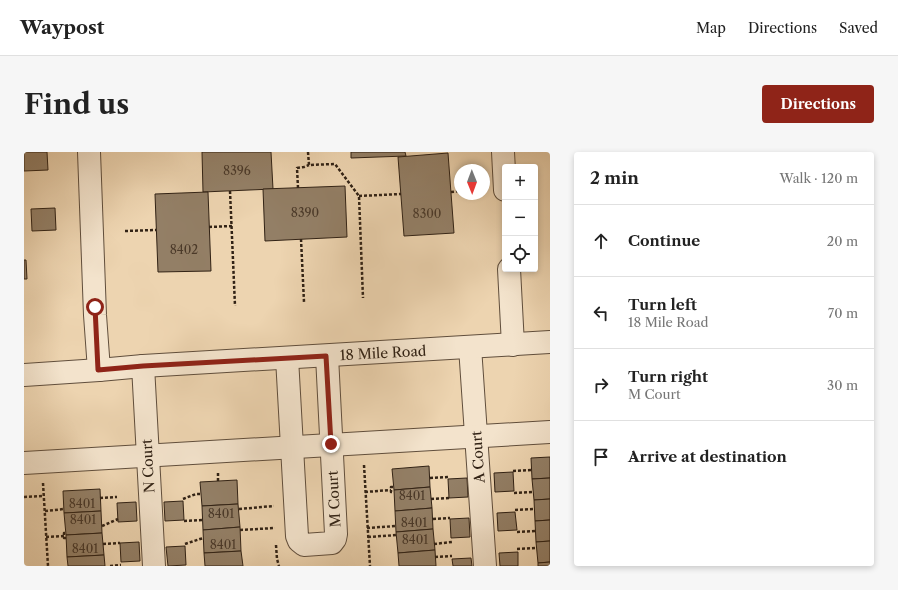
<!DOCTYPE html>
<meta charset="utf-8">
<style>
:root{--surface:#fff;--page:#f6f6f6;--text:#222;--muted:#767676;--line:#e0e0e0;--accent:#8f2418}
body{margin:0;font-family:"Libre Caslon Text",serif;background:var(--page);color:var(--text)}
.controls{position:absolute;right:12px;top:12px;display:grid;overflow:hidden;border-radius:4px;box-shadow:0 2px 6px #0003}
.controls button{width:36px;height:36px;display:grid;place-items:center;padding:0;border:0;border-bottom:1px solid var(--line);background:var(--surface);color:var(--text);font:20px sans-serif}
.compass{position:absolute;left:430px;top:12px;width:36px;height:36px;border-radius:50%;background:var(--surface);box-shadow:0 2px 6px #0003;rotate:179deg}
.stop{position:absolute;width:12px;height:12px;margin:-9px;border:3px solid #8f2418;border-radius:50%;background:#fff}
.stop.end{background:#8f2418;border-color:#fff;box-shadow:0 1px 4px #0008}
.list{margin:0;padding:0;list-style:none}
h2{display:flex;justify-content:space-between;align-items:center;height:52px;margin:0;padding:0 16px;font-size:17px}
h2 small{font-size:13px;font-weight:400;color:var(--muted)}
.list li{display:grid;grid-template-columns:26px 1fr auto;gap:12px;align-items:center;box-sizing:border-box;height:72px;padding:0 16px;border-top:1px solid var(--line)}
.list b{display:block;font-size:15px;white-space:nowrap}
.list p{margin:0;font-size:13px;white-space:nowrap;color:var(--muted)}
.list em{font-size:13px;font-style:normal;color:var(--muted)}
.icon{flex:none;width:22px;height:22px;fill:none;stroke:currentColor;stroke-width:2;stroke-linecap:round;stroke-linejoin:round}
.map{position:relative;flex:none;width:526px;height:414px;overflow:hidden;border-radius:4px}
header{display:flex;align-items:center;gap:24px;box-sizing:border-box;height:56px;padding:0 20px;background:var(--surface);border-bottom:1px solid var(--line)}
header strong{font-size:19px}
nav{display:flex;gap:22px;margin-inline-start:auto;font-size:14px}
.intro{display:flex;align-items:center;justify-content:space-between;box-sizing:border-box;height:96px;padding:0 24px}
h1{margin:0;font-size:28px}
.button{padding:10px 18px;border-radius:4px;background:var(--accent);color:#fff;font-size:14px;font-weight:700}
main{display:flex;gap:24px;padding:0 24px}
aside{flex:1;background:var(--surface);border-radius:4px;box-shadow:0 2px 6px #0003}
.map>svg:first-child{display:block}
</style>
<header>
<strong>Waypost</strong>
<nav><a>Map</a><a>Directions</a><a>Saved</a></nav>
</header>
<div class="intro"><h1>Find us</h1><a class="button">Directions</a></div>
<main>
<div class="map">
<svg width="526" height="414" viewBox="0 0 526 414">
<rect width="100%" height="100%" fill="#edd4b0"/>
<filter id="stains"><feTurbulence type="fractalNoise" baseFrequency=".005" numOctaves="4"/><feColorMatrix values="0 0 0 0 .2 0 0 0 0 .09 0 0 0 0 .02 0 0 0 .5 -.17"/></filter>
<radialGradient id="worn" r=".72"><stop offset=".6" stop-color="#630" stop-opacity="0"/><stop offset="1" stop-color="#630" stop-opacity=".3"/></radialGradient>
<g fill="#937f66" stroke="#312215">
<polygon points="0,0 23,0 24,18 0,19"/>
<polygon points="178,0 247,0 249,37 179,40"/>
<polygon points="327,0 381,0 382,4 327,6"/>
<polygon points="424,1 430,81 380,84 374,5"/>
<polygon points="321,34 323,85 241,89 239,37"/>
<polygon points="184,40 187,119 134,120 131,42"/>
<polygon points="31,56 32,78 8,79 7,57"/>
<polygon points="0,108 2,108 3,127 0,127"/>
<polygon points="526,305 526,326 508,327 507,306"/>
<polygon points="405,314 406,335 370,338 368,317"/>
<polygon points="489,320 490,339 471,340 470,321"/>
<polygon points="443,326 444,345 425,346 424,327"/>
<polygon points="526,326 526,347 510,348 508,327"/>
<polygon points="213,328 214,352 178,354 176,330"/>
<polygon points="406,335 408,356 371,359 370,338"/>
<polygon points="76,337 77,359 40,361 39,339"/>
<polygon points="526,347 526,368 511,369 510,348"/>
<polygon points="159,349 160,368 141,369 140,350"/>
<polygon points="112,350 113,369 94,370 93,351"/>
<polygon points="214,352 216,375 179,378 178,354"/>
<polygon points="408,356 409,377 372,380 371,359"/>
<polygon points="77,359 78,381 42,383 40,361"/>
<polygon points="491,360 493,378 474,379 473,361"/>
<polygon points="445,366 446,385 427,386 426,367"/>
<polygon points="526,368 526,389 512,390 511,369"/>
<polygon points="216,375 217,399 180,401 179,378"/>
<polygon points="409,377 411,398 374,401 372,380"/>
<polygon points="78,381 80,403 43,405 42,383"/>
<polygon points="526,389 526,410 514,411 512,390"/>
<polygon points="115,390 116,409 97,410 96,391"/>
<polygon points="161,394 162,413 144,414 142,395"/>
<polygon points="411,398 412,414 375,414 374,401"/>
<polygon points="217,399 219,414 181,414 180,401"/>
<polygon points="494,400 494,414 476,414 475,401"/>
<polygon points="80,403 81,414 44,414 43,405"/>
<polygon points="447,406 448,414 429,414 428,407"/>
<polygon points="526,410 526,414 514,414 514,411"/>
</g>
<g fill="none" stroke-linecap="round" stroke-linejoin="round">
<g stroke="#604e3c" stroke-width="24">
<g id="minor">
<polyline points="65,0 71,163 75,218"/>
<polyline points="479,0 481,38"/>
<polyline points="485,117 489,193"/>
<polyline points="446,195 461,414"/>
<polyline points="263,206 273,384 275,389 280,393 308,391 311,387 312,382 303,204"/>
<polyline points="119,214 130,414"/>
<polyline points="0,223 75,218 119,214 526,190"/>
<polyline points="0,311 526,280"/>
</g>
</g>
<g stroke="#312215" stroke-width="2.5" stroke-dasharray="3 2" stroke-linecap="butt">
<polyline points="284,0 285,13 311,12 335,44 339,146"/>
<polyline points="274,36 273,16 280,15 285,13"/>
<polyline points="206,39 211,154"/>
<polyline points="427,40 436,39"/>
<polyline points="335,44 377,42"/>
<polyline points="185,75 208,74"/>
<polyline points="101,79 132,78"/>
<polyline points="277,87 280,150"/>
<polyline points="340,313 346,414"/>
<polyline points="489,319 507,318"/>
<polyline points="194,321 194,329"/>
<polyline points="406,326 424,325"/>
<polyline points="19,331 24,414"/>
<polyline points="369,335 367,335 367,340 370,340"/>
<polyline points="341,340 367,338"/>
<polyline points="490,341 509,340"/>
<polyline points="0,345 20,344"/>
<polyline points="76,346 93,345"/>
<polyline points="159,347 172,342 177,342"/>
<polyline points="407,347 425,346"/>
<polyline points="215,357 250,354"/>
<polyline points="491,358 510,357"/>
<polyline points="21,359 40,357"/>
<polyline points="409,367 426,366"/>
<polyline points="160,369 178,368"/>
<polyline points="78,374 94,367"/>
<polyline points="343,376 372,374"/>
<polyline points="216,378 251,376"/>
<polyline points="493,380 512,379"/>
<polyline points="41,381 40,381 40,386 42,386"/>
<polyline points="22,385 40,384"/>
<polyline points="344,385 373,383"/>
<polyline points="79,392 96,391"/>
<polyline points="161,392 176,387 180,386"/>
<polyline points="410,392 428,390"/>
<polyline points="252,393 253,407 255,414"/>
<polyline points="493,397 513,396"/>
<polyline points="411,405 428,404"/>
<polyline points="86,414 97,413"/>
</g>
<use href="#minor" stroke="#f3e3cc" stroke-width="22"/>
</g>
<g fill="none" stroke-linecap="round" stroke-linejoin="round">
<polyline stroke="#8f2418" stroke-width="5" points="71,155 74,218 119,214 302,204 307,292"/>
</g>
<g text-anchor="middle" stroke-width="3" stroke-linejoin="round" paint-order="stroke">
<g font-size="12" fill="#4a3929">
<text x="213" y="23">8396</text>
<text x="281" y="65">8390</text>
<text x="403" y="66">8300</text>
<text x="160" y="102">8402</text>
<text x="388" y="348">8401</text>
<text x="58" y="356">8401</text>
<text x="197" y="366">8401</text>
<text x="59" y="372">8401</text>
<text x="390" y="375">8401</text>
<text x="391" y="392">8401</text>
<text x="199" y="397">8401</text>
<text x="61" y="401">8401</text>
</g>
<g font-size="14" fill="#312215" stroke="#f3e3cc">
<text transform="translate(359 201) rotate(-3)" y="5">18 Mile Road</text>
<text transform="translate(454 305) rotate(-94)" y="5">A Court</text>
<text transform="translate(124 314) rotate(-93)" y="5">N Court</text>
<text transform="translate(310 347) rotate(-93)" y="5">M Court</text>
</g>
</g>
<rect width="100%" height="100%" filter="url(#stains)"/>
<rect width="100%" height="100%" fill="url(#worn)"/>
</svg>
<div class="controls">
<button>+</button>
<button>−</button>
<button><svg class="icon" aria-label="locate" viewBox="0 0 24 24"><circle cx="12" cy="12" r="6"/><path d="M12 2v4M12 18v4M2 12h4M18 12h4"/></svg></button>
</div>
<svg class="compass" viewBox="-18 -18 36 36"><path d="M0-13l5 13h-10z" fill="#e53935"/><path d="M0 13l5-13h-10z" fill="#767676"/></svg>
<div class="stop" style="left:71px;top:155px"></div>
<div class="stop end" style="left:307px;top:292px"></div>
</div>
<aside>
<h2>2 min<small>Walk · 120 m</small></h2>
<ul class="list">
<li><svg class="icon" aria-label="ahead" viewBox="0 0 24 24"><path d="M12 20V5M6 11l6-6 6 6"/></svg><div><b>Continue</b></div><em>20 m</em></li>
<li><svg class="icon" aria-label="left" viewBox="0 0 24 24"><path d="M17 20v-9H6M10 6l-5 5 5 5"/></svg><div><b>Turn left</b><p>18 Mile Road</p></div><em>70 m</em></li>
<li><svg class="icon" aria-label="right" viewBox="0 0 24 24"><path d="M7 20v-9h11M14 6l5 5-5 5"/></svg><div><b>Turn right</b><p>M Court</p></div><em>30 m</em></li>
<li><svg class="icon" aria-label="arrive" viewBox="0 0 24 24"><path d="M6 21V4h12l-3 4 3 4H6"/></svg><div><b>Arrive at destination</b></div></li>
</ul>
</aside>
</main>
